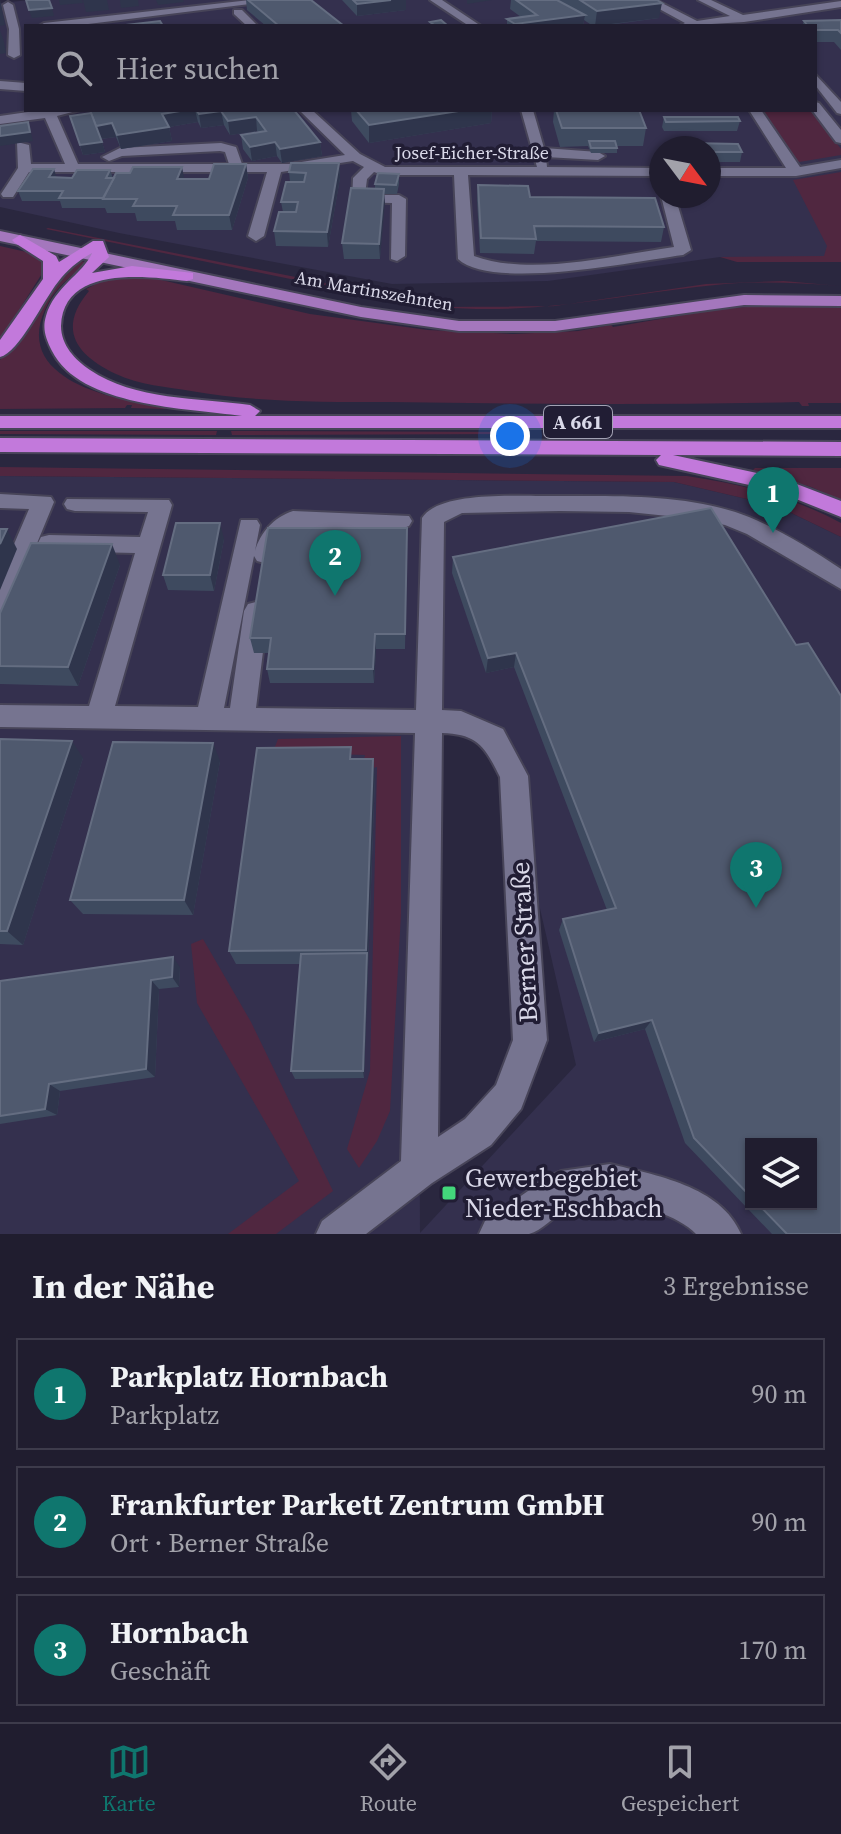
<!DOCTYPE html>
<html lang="de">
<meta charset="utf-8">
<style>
:root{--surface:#201d2f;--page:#282637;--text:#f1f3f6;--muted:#a2a2aa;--line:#3d3b4b;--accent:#0f766e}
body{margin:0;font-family:"Source Serif 4",serif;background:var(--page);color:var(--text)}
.controls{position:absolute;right:24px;bottom:24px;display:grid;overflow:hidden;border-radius:0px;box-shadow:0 2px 6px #0004}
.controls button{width:72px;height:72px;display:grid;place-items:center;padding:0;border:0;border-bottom:2px solid var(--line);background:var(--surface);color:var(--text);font:40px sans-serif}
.compass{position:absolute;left:649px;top:136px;width:72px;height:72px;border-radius:50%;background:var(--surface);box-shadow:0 2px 6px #0004;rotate:122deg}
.you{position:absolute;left:510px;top:436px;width:28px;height:28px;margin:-20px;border:6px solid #fff;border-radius:50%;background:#1a73e8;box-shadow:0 0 0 12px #1a73e833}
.badge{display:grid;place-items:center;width:52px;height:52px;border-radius:50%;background:var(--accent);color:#fff;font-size:26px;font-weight:700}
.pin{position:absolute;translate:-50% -66px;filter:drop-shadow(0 2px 4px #0008)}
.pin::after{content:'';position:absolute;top:42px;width:28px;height:24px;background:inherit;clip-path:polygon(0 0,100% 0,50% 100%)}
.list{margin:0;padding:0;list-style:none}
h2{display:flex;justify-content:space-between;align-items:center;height:104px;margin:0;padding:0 32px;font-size:34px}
h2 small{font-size:26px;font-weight:400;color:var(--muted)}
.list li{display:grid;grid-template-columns:52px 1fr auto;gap:24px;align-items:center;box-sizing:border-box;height:112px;margin:0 16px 16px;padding:0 16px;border:2px solid var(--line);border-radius:0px}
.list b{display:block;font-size:30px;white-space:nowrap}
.list p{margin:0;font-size:26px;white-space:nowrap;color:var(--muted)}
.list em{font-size:26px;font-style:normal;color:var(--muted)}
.icon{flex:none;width:44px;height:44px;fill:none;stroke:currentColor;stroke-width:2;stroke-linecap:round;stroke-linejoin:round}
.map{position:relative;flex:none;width:841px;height:1234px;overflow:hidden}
.search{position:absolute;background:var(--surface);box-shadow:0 2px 6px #0004;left:24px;right:24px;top:24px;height:88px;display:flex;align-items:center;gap:20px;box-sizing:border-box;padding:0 28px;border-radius:0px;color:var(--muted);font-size:30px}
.sheet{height:488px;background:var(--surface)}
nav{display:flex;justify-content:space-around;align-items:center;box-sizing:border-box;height:112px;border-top:2px solid var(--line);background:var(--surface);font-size:22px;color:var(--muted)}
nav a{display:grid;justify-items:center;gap:4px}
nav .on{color:var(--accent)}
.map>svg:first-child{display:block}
</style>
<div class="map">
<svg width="841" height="1234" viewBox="0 0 841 1234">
<rect width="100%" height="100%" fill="#2a273f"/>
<g fill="#34304e" fill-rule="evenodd">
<path d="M30 0H841V259L720 257 548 281 392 284 119 233 0 207V3ZM26 26H815V110H26ZM661 148H709V196H661Z"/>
<path d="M0 476 674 482 777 506 841 537V1234H0ZM418 692 504 752 576 1065 420 1233ZM751 1144H811V1204H751Z"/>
</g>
<g fill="#502740">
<polygon points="759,110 811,110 841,149 841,155 799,162 792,157"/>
<polygon points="841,172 841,262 737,262 720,257 824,256 827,246 793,180"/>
<polygon points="48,228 437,305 437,306 349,291 46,229"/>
<polygon points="0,246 31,253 42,263 43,272 0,340"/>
<path d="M81 261 85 262 84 265C73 275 62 283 53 295 0 377 110 400 166 407L165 409 131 408 132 405H127L125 408 0 409V360C26 329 43 280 81 261Z"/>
<path d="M126 276 157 279 310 314 428 330 513 334 578 331 611 325 613 327 725 308 795 305 841 308V403H808L809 406H802L799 402C662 405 525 404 388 402 323 402 252 402 191 391 168 387 139 385 116 374 76 355 57 329 89 291L86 289 106 279Z"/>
<path d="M784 281 840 286C802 283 763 281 725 284 625 293 543 316 440 307L555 306 706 284Z"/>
<polygon points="0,431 217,431 216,435 0,434"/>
<polygon points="231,431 509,432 515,434 232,435"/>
<path d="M0 467 687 476C741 484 793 497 841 523V537L777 506 674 482 0 476Z"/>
<polygon points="755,468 841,468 841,500 811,487 753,470"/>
<polygon points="401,736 401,914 390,1111 377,1141 359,1168 347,1149 370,1071 377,767 361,771 365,755 273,752 278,739"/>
<polygon points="203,939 251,1022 333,1191 276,1234 228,1234 299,1181 197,1003 191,944"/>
</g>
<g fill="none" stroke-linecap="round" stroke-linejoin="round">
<g stroke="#474458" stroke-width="4">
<g id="minor">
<polygon points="250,0 282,0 72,26 39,26 44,23"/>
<polygon points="430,0 442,0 481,26 469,26"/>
<polygon points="643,0 656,0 697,21 730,16 698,0 711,0 743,15 841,1 841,7 744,22 679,26 685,23"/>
<polygon points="8,2 13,5 19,29 20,55 14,58 8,55 9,29 3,5"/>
<polygon points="234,10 242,10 258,26 247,26 234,14"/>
<polygon points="815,74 841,102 841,114 837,113 815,85"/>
<polygon points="0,81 26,83 26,91 0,89"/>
<polygon points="815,102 819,103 841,130 841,143 836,142 812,110 815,110"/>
<path d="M80 110 57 116 78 164H229L225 152 220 151 122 156 109 161 102 157 120 148 221 143 236 147 242 164H289L345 155 299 110H312L360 154 385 167H537L521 110H533L544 148 598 152 605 156 598 160 546 157 547 167 661 168V176L468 175 474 256C531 277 615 255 674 247L661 196H675L691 250 683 255C637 261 492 291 458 259L454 175H383L374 172 367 179 365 195H399L406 199 405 256 397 261 391 259 392 203 352 202 353 178 364 167 353 161 281 172 264 236 256 241 248 236 267 172H29L13 197H3L1 194 18 168 17 142 29 145 31 164H65L45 118 0 124V116L42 110Z"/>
<polygon points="749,110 761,110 800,167 841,160 841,168 796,176 709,176 709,168 786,168"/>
<polygon points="0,494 51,497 54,502 12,604 8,610 0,613 0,577 29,509 0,508"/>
<path d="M560 496C621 496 691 494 749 517 782 531 812 550 841 569V589L747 534 725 525 697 519 629 512 560 511 462 513 444 522 442 710 461 711 503 729 528 776 547 1040 521 1109 491 1145 432 1183 366 1234H316L322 1221 401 1161 415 733 0 727V705L89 706 135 553 49 551 41 549 38 543 41 537 49 535 140 537 148 512 75 511 67 509 64 504 67 499 169 500 172 505 115 706 198 707 241 520H257L260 525 255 551C260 533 274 517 293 511L409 516 412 521 409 526 401 529 298 527 280 542 273 561 265 563 257 561 254 556 224 708H230L244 611 248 604 256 602 264 604 268 611 256 708 416 710 422 518C440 489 528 497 560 496ZM442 733C478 734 485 747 500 777L513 1040 496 1085 465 1119 438 1137Z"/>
<path d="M610 1164C655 1175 721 1186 741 1234H696C672 1208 597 1192 566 1209 554 1216 542 1231 529 1234 515 1234 494 1234 479 1234L485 1221 548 1177 561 1171Z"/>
</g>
</g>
<g stroke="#474458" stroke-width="4">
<polygon id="major" points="0,231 361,307 459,321 555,321 744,295 841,296 841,306 744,305 555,331 459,331 361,317 0,241"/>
</g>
<g stroke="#474458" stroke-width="4">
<g id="highway">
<path d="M20 235 56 256 59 262 93 241H103L109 257 92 273 132 266 193 273V279L187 281C146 276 63 265 61 326 61 345 75 360 90 370 134 400 199 398 250 405L260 411 255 416H841V428H0V416H242C187 408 80 407 52 351 46 339 42 329 46 316 54 287 84 273 92 253 79 260 67 270 58 282 44 299 19 353 0 357V340L43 279V261L15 243 12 240Z"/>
<polygon points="0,438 841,442 841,456 673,455 781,478 841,501 841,517 776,491 659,465 656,460 661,455 0,452"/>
</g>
</g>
<use href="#minor" fill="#767490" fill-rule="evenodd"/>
<use href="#major" fill="#a477bd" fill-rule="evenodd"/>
<use href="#highway" fill="#c279db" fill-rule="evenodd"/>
</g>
<g fill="#3e4a5f" fill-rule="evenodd">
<polygon points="246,0 311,0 344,26 266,26 247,10"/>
<polygon points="342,0 406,0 406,10 357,16"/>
<polygon points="511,0 657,0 659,18 601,26 593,26 584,20 583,26 507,26 507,19 521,17 510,9"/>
<polygon points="841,20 841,50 834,42 815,42 815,26 802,26 804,21"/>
<polygon points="90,110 294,110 320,142 322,156 282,163 277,156 252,161 243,149 241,135 258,132 257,131 230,135 224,125 201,128 198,122 169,127 172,141 121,149 116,137 101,139 105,152 83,155 70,116 91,113"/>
<polygon points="351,110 492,110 491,123 369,143 352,121"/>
<polygon points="554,110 639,110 646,128 643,146 617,146 617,153 591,153 588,146 560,147 553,122"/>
<polygon points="664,117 740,121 737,131 664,131 662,127"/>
<polygon points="689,143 742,152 740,162 709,162 709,148 688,148"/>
<polygon points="339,163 340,178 328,247 276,246 274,231 283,212 281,202 290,182 289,172"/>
<polygon points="246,164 248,178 232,230 177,230 175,221 137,221 135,213 107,213 105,208 62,208 60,201 22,201 18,191 57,177 72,178 110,170 113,178 209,179"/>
<polygon points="399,174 399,184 397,194 384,194 380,259 344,259 342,243 375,189 375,184"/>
<polygon points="478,185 664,227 661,242 536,241 534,254 480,253 477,200"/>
<path d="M711 508 841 1234H772L685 1143 645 1029 594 1042 559 930 563 919 607 910 514 667 486 673 452 573 453 557ZM751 1144 811 1204H751Z"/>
<polygon points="224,539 214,591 168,590 163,575"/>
<polygon points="407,544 405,649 376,649 374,683 270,683 267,669 269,653 254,653 250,638"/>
<polygon points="120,565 78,686 0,684 0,613"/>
<polygon points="0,739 83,758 23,945 0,944"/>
<polygon points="352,759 375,777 364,1078 295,1079 291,1071 300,964 236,964 229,951"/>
<polygon points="220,761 193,915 83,914 70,900"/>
<polygon points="180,967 179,987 159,989 155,1077 60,1091 57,1115 0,1124 0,981"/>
</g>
<g fill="#2f354c">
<polygon points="0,0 5,25 0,26"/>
<polygon points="59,0 82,0 83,3 60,5"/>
<polygon points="83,0 107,0 109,10 86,12"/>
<polygon points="120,0 138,0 139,6 121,8"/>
<polygon points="156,0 183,0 184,2 158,5"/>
<polygon points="391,0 406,0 406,10 357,16 357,4"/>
<polygon points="467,0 492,0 467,4"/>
<polygon points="662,3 659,18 595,26 597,11"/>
<polygon points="52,8 54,16 32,18 29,10"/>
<polygon points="585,15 583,26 515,26 515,24"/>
<polygon points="0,30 4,42 6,53 0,54"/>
<polygon points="186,110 195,110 198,122 169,127 172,141 121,149 117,135 162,114"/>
<polygon points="465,110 492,110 491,123 369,143 369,125"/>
<polygon points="221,111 224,125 201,128 199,114"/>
<polygon points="256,117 257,131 230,135 228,121"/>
<polygon points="28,122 33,141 0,146 0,136"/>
<polygon points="112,123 116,137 100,139 96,126"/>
<polygon points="102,142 105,152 83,155 80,145"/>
<polygon points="275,142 277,156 252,161 250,147"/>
<polygon points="320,142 322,156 282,163 280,149"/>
<polygon points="339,163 340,178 328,247 327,232"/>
<polygon points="246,164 248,178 232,230 229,215"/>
<polygon points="182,167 185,182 177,179"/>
<polygon points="54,169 57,179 49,177"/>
<polygon points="384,189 385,203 380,259 379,244"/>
<polygon points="220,523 224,539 214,591 210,575"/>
<polygon points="7,529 17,549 0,590 0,544"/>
<polygon points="112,544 120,565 78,686 68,667"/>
<polygon points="375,634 376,649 374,683 373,669"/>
<polygon points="516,653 514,667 486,673 488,658"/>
<polygon points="72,741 83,758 23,945 7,931"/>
<polygon points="213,743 220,761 193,915 184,900"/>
<polygon points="373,759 375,777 364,1078 363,1071"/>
<polygon points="173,957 180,967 179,987 172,977"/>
<polygon points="151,980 159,989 155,1077 146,1069"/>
<polygon points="652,1020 645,1029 594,1042 599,1033"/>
<polygon points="49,1084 60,1091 57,1115 45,1109"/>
</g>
<g fill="#4f596e" stroke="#646d81" stroke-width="2">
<polygon points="26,0 49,0 52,8 29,10"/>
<polygon points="248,0 311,0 344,26 279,26"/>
<polygon points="353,0 391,0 357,4"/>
<polygon points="516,0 557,0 585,15 515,24 507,19 537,15"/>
<polygon points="580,0 657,0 662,3 597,11"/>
<polygon points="441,20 448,26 429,26 434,25 430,22"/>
<polygon points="841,20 841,33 838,30 815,30 815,26 808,26 804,21"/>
<polygon points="160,21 163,26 117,26"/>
<polygon points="90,110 186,110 162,114 169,127 117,135 112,123 96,126"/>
<polygon points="196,110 294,110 320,142 280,149 275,142 250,147 241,135 266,131 256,117 228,121 221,111 199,114"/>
<polygon points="356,110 465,110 369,125"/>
<polygon points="556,110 639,110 646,128 562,128"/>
<polygon points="91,113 102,142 80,145 70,116"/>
<polygon points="664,117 738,117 740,121 666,122"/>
<polygon points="28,122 30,132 0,136 0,126"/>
<polygon points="589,141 615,141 617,148 591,148"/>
<polygon points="689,143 738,144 742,152 709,152 709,148 691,148"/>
<polygon points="291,163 339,163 327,232 274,231 279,212 296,212 298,202 281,202 286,182 304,182 306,173 289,172"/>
<polygon points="214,164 246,164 229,215 173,215 177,206 133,206 137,199 103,199 116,173 130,173 133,167 182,167 177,179 209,179"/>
<polygon points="33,169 54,169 49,177 72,178 77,170 110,170 106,178 114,178 103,198 59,198 63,191 18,191"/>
<polygon points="378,173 399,174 396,185 375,184"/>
<polygon points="478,185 528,186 530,197 655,198 664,227 534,226 536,239 481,238"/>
<polygon points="351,188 384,189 379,244 342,243"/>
<polygon points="711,508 796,645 808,643 841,696 841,1234 787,1234 758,1204 811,1204 811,1144 751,1144 751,1197 694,1138 652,1020 599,1033 563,919 616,908 516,653 488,658 453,557"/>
<polygon points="176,523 220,523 210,575 163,575"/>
<polygon points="268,528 407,528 405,634 375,634 373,669 267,669 271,638 250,638"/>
<polygon points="0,529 7,529 0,544"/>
<polygon points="31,543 112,544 68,667 0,666 0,613"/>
<polygon points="0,739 72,741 7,931 0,931"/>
<polygon points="113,742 213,743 184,900 70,900"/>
<polygon points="351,747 350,759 373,759 366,950 229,951 257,748"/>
<polygon points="367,953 363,1071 291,1071 301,954"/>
<polygon points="173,957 172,977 151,980 146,1069 49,1084 45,1109 0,1116 0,981"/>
</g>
<rect fill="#43d77b" stroke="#211d34" stroke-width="3" x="441" y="1185" width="16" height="16" rx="4"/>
<g text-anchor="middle" stroke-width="7" stroke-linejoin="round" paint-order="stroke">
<g font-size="18" fill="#dad9e9" stroke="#211d34">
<text x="472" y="159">Josef-Eicher-Straße</text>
<text transform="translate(374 291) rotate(10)" y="6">Am Martinszehnten</text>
</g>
<rect fill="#211d34" stroke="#a2a1b3" stroke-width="2" x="544" y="406" width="68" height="32" rx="6"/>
<g font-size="20" font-weight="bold" fill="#dad9e9">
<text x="578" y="429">A 661</text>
</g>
<g font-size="26" fill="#dad9e9" stroke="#211d34">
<text transform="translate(524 942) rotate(-93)" y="9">Berner Straße</text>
</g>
<g font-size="26" fill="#dad9e9" stroke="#211d34" text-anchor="start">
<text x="465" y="1187">Gewerbegebiet<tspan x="465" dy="30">Nieder-Eschbach</tspan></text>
</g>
</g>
</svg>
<div class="controls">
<button><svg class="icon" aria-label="layers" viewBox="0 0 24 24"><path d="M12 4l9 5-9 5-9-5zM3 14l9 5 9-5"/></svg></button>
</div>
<svg class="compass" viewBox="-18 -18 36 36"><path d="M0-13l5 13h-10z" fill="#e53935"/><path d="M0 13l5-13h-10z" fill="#a2a2aa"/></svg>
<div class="you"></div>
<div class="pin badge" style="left:773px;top:533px">1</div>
<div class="pin badge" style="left:335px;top:596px">2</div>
<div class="pin badge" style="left:756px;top:908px">3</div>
<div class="search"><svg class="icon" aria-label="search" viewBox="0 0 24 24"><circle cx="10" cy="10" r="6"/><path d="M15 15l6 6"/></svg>Hier suchen</div>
</div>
<section class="sheet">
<h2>In der Nähe<small>3 Ergebnisse</small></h2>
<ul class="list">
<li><span class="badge">1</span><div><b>Parkplatz Hornbach</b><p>Parkplatz</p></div><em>90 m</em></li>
<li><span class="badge">2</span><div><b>Frankfurter Parkett Zentrum GmbH</b><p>Ort · Berner Straße</p></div><em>90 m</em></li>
<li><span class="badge">3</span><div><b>Hornbach</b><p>Geschäft</p></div><em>170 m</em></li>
</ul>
</section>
<nav>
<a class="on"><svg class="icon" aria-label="map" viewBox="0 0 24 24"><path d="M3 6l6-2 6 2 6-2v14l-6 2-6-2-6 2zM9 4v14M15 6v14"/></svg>Karte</a>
<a><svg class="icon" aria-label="directions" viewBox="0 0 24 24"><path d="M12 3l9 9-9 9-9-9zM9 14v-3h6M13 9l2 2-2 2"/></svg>Route</a>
<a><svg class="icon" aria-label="saved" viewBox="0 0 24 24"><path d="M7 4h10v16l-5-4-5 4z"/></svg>Gespeichert</a>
</nav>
